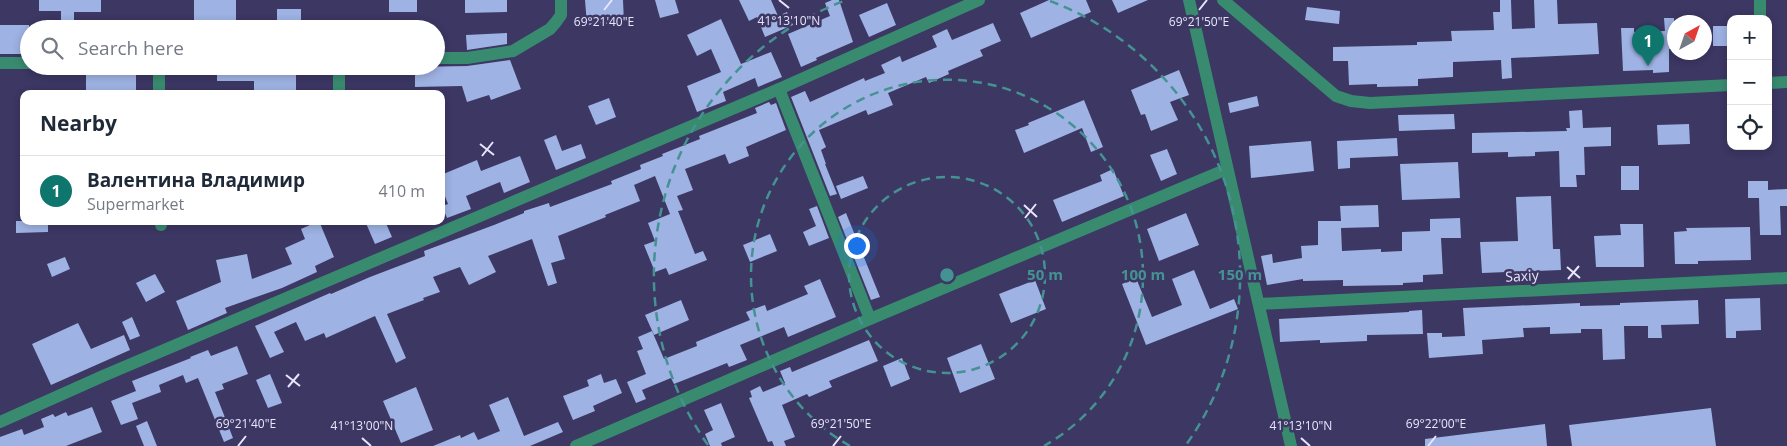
<!DOCTYPE html>
<meta charset="utf-8">
<style>
:root{--surface:#fff;--page:#f6f6f7;--text:#1f2937;--muted:#747a83;--line:#e0e1e3;--accent:#0f766e}
body{margin:0;font-family:"Open Sans",sans-serif;background:var(--page);color:var(--text)}
.controls{position:absolute;right:15px;top:15px;display:grid;overflow:hidden;border-radius:10px;box-shadow:0 2px 8px #0003}
.controls button{width:45px;height:45px;display:grid;place-items:center;padding:0;border:0;border-bottom:1px solid var(--line);background:var(--surface);color:var(--text);font:25px sans-serif}
.compass{position:absolute;left:1667px;top:15px;width:45px;height:45px;border-radius:50%;background:var(--surface);box-shadow:0 2px 8px #0003;rotate:40deg}
.you{position:absolute;left:856px;top:245px;width:18px;height:18px;margin:-12px;border:4px solid #fff;border-radius:50%;background:#1a73e8;box-shadow:0 0 0 8px #1a73e833}
.badge{display:grid;place-items:center;width:32px;height:32px;border-radius:50%;background:var(--accent);color:#fff;font-size:16px;font-weight:700}
.pin{position:absolute;translate:-50% -41px;filter:drop-shadow(0 1px 2px #0008)}
.pin::after{content:'';position:absolute;top:26px;width:18px;height:15px;background:inherit;clip-path:polygon(0 0,100% 0,50% 100%)}
.list{margin:0;padding:0;list-style:none}
h2{display:flex;justify-content:space-between;align-items:center;height:65px;margin:0;padding:0 20px;font-size:21px}
h2 small{font-size:16px;font-weight:400;color:var(--muted)}
.list li{display:grid;grid-template-columns:32px 1fr auto;gap:15px;align-items:center;box-sizing:border-box;height:70px;padding:0 20px;border-top:1px solid var(--line)}
.list b{display:block;font-size:19px;white-space:nowrap}
.list p{margin:0;font-size:16px;white-space:nowrap;color:var(--muted)}
.list em{font-size:16px;font-style:normal;color:var(--muted)}
.icon{flex:none;width:28px;height:28px;fill:none;stroke:currentColor;stroke-width:2;stroke-linecap:round;stroke-linejoin:round}
.map{position:relative;flex:none;width:1787px;height:446px;overflow:hidden}
.search{position:absolute;background:var(--surface);box-shadow:0 2px 8px #0003;left:20px;top:20px;width:425px;height:55px;display:flex;align-items:center;gap:12px;box-sizing:border-box;padding:0 18px;border-radius:28px;color:var(--muted);font-size:19px}
.panel{position:absolute;background:var(--surface);box-shadow:0 2px 8px #0003;left:20px;top:90px;width:425px;height:135px;border-radius:10px}
.map>svg:first-child{display:block}
</style>
<div class="map">
<svg width="1787" height="446" viewBox="0 0 1787 446">
<rect width="100%" height="100%" fill="#3c3763"/>
<g fill="#9eb2e3">
<polygon points="39,0 101,0 101,12 74,12 74,29 61,29 61,11 39,11"/>
<polygon points="194,0 236,0 236,29 221,29 221,20 194,20"/>
<rect x="389" y="0" width="28" height="12"/>
<polygon points="465,0 507,0 507,12 465,13"/>
<polygon points="585,0 623,0 624,23 587,25"/>
<polygon points="655,0 675,0 679,13 660,18"/>
<polygon points="739,0 771,0 778,16 787,12 793,25 765,37 757,17 749,21"/>
<polygon points="832,0 839,0 853,42 816,58 817,60 801,67 788,34 830,16 825,3"/>
<polygon points="1049,0 1086,0 1091,12 1031,38 1020,13"/>
<polygon points="1112,0 1148,0 1118,13"/>
<polygon points="1500,0 1511,0 1512,29 1535,28 1534,0 1557,0 1558,24 1597,23 1599,54 1511,58 1512,78 1502,79 1501,60 1453,62 1453,77 1418,79 1418,86 1377,87 1377,84 1349,85 1348,61 1333,61 1333,47 1417,45 1417,42 1452,41 1451,31 1494,30 1493,12 1500,12"/>
<polygon points="887,3 896,25 869,37 859,15"/>
<polygon points="1307,7 1340,11 1339,24 1305,20"/>
<rect x="277" y="9" width="24" height="20"/>
<polygon points="1664,18 1674,18 1674,49 1669,49 1669,72 1653,73 1653,70 1623,71 1621,28 1634,28 1634,32 1665,31"/>
<polygon points="721,19 741,64 771,52 782,77 758,87 755,78 723,92 726,101 697,112 687,86 721,72 711,49 697,56 687,35"/>
<polygon points="993,23 1001,41 980,50 983,56 948,71 949,74 929,83 926,77 888,93 893,105 868,115 866,110 819,130 826,147 821,150 826,164 825,164 837,194 830,196 791,97 805,91 810,102 864,78 865,81 885,73 881,65 900,56 902,62 937,47 932,36 947,29 952,40"/>
<rect x="0" y="25" width="29" height="29"/>
<rect x="1713" y="26" width="18" height="20"/>
<polygon points="507,33 507,44 467,50 466,35"/>
<polygon points="510,60 521,89 491,100 489,95 467,102 462,86 415,87 415,67 467,66"/>
<polygon points="217,67 296,67 296,90 275,90 275,94 254,94 254,81 217,81"/>
<polygon points="1179,70 1189,95 1170,102 1178,120 1151,131 1145,114 1141,115 1131,90"/>
<rect x="86" y="75" width="50" height="19"/>
<polygon points="1257,96 1259,106 1230,113 1228,103"/>
<polygon points="609,98 616,117 596,125 588,106"/>
<polygon points="1084,100 1103,147 1091,152 1082,128 1024,153 1015,130 1029,125 1028,123"/>
<polygon points="769,102 771,105 776,103 786,130 746,147 749,156 729,164 725,154 685,169 693,190 677,196 683,210 678,211 695,254 703,251 707,260 669,275 666,268 655,272 644,245 655,241 648,223 670,214 655,176 634,185 640,201 605,215 606,217 558,236 565,259 551,263 557,283 548,286 532,239 488,256 496,272 469,285 460,267 433,277 440,292 423,298 424,300 387,314 406,358 396,363 375,316 326,338 324,333 305,341 296,322 274,332 284,352 270,358 255,326 330,293 331,294 370,277 425,256 424,251 494,225 524,213 524,211 549,203 550,207 612,184 611,181 641,169 640,165 663,156 662,154 700,139 699,136 757,113 755,108"/>
<polygon points="1582,110 1583,128 1611,127 1611,146 1584,147 1585,175 1576,175 1577,187 1560,187 1559,151 1535,152 1535,156 1508,157 1508,152 1472,153 1472,133 1567,131 1566,128 1570,128 1569,111"/>
<polygon points="1454,114 1455,129 1399,131 1398,115"/>
<polygon points="1689,124 1690,144 1658,145 1657,125"/>
<polygon points="556,135 562,151 581,144 586,158 556,170 544,140"/>
<polygon points="1397,138 1398,156 1350,158 1350,168 1338,169 1337,141"/>
<polygon points="1311,141 1314,171 1251,178 1249,146"/>
<polygon points="1167,149 1177,174 1161,181 1150,155"/>
<polygon points="520,156 530,182 504,193 500,182 466,196 471,209 447,218 442,206 448,204 441,186 441,175 477,160 481,171"/>
<polygon points="1458,162 1460,198 1402,200 1400,164"/>
<rect x="1621" y="166" width="18" height="24"/>
<polygon points="1113,169 1124,196 1062,222 1053,200 1102,181 1100,175"/>
<polygon points="863,176 868,188 841,199 836,186"/>
<polygon points="1748,181 1768,181 1768,190 1787,189 1787,206 1780,206 1781,235 1760,235 1759,198 1748,198"/>
<polygon points="1551,196 1553,249 1560,249 1561,270 1482,273 1480,242 1518,241 1516,197"/>
<polygon points="1378,205 1379,227 1341,228 1342,251 1381,249 1381,252 1402,251 1402,232 1430,231 1430,219 1460,218 1461,238 1441,238 1443,274 1423,275 1423,282 1403,283 1403,285 1343,286 1343,280 1303,281 1303,279 1267,285 1261,256 1272,254 1273,263 1302,258 1301,246 1318,245 1318,221 1341,221 1340,206"/>
<polygon points="817,206 829,238 809,246 803,232 816,226 809,209"/>
<polygon points="846,213 880,297 871,300 838,217"/>
<polygon points="1186,213 1199,245 1159,261 1147,229"/>
<polygon points="16,221 48,221 48,232 16,233"/>
<polygon points="319,221 334,257 315,266 317,272 282,288 225,308 227,313 188,330 176,301 221,282 216,260 247,254 252,279 292,264 285,248 305,239 301,229"/>
<polygon points="365,221 385,221 392,237 375,244"/>
<polygon points="1620,224 1643,224 1644,267 1596,267 1594,236 1621,235"/>
<polygon points="1750,227 1751,260 1698,261 1698,264 1675,264 1674,232 1687,231 1686,228"/>
<polygon points="770,234 777,251 750,262 743,245"/>
<polygon points="65,257 70,269 52,277 47,264"/>
<polygon points="1194,270 1210,309 1234,299 1238,309 1146,345 1122,284 1136,278 1152,317 1182,305 1172,279"/>
<polygon points="155,274 165,292 146,302 136,283"/>
<polygon points="820,279 836,317 788,337 784,327 740,345 747,360 729,367 727,363 674,384 671,378 642,390 646,399 636,403 627,382 646,374 637,351 643,349 638,337 652,331 664,359 697,346 696,342 750,320 746,312 765,305 767,311 808,294 804,286"/>
<polygon points="1035,280 1046,309 1011,323 999,294"/>
<polygon points="1760,298 1761,330 1736,331 1736,338 1726,338 1725,299"/>
<polygon points="681,300 689,320 654,335 645,315"/>
<polygon points="1698,300 1699,324 1661,325 1662,338 1648,338 1648,326 1624,326 1625,359 1603,360 1602,329 1581,329 1581,333 1550,334 1550,327 1523,328 1524,337 1482,340 1483,354 1429,358 1427,333 1442,333 1442,337 1465,336 1463,308 1580,303 1580,306 1620,305 1620,303"/>
<polygon points="1422,310 1423,334 1367,335 1367,341 1320,343 1320,340 1280,342 1279,319 1409,312 1409,311"/>
<polygon points="132,317 140,336 130,340 122,322"/>
<polygon points="78,323 91,349 124,335 130,350 51,385 32,344"/>
<polygon points="869,340 878,361 829,381 832,387 809,397 807,394 782,405 795,437 784,441 786,446 774,446 772,441 768,442 749,398 752,397 750,391 760,386 763,392 785,383 780,371 790,367 792,372"/>
<polygon points="981,344 995,379 960,393 947,358"/>
<polygon points="237,346 248,374 222,384 224,389 215,392 233,438 224,442 198,378 186,383 183,375 159,385 161,392 132,403 138,419 121,425 111,401 136,391 132,381 191,358 190,357 208,350 211,356"/>
<polygon points="902,358 910,379 891,387 883,366"/>
<polygon points="270,374 282,403 268,408 256,380"/>
<polygon points="601,374 604,383 616,379 622,393 593,406 595,411 573,420 563,396 589,386 587,380"/>
<polygon points="416,387 433,430 401,443 383,401"/>
<polygon points="508,397 524,436 558,422 563,432 530,446 433,446 460,435 461,438 474,432 478,440 500,431 489,405"/>
<polygon points="721,403 735,437 721,443 722,446 710,446 705,434 713,430 704,410"/>
<polygon points="92,407 102,432 66,446 0,446 0,437 22,429 24,435 44,427 41,419 53,414 55,417 66,412 68,416"/>
<polygon points="1711,408 1716,446 1572,446 1569,425"/>
<polygon points="147,421 157,446 144,446 136,426"/>
<polygon points="1545,424 1547,446 1425,446 1425,439"/>
</g>
<g fill="none" stroke-linecap="round" stroke-linejoin="round">
<g stroke="#398b6f" stroke-width="12">
<polyline points="1189,0 1291,446"/>
<polyline points="1223,0 1336,96 1351,101 1370,103 1731,85"/>
<polyline points="1760,0 1760,19"/>
<polyline points="436,58 467,58 513,51 550,29 556,22 561,15 561,0"/>
<polyline points="0,63 29,63"/>
<polyline points="159,66 159,94"/>
<polyline points="339,66 339,94"/>
<polyline points="1768,83 1787,82"/>
<polyline points="779,89 870,319"/>
<polyline points="161,221 161,225"/>
<polyline points="1259,304 1787,278"/>
<polyline points="0,422 103,376 779,89 979,0"/>
<polyline points="576,446 870,319 1227,169"/>
</g>
</g>
<path fill="none" stroke="#e7e6fc" stroke-width="2" d="M779 0 789 8M604 10 612 0M1199 10 1207 0M480 144 494 155M482 156 493 142M1024 205 1037 217M1025 218 1036 204M1567 267 1580 278M1568 279 1579 266M286 375 300 386M288 387 299 374M362 438 371 446M1301 438 1310 446M238 446 246 436M833 446 841 436M1428 446 1436 436"/>
<g fill="none" stroke="#459292" stroke-width="2.5" stroke-dasharray="9 6">
<circle cx="947" cy="275" r="98"/>
<path d="M850 446A196 196 0 1 1 1044 446"/>
<path d="M708 445A293 293 0 0 1 844 1M1050 1A293 293 0 0 1 1186 445"/>
</g>
<g text-anchor="middle" stroke-width="5" stroke-linejoin="round" paint-order="stroke">
<g font-size="14" fill="#e7e6fc" stroke="#3c3763">
<text transform="translate(1522 276) rotate(-3)" y="5">Saxiy</text>
</g>
</g>
<g font-size="12" text-anchor="middle" fill="#e7e6fc" stroke="#3c3763" stroke-width="5" stroke-linejoin="round" paint-order="stroke">
<text x="789" y="25">41°13'10"N</text>
<text x="604" y="26">69°21'40"E</text>
<text x="1199" y="26">69°21'50"E</text>
<text x="246" y="428">69°21'40"E</text>
<text x="841" y="428">69°21'50"E</text>
<text x="1436" y="428">69°22'00"E</text>
<text x="362" y="430">41°13'00"N</text>
<text x="1301" y="430">41°13'10"N</text>
</g>
<circle cx="947" cy="275" r="8" fill="#459292" stroke="#3c3763" stroke-width="2.5"/>
<g font-size="15" text-anchor="middle" font-weight="bold" fill="#459292" stroke="#3c3763" stroke-width="5" stroke-linejoin="round" paint-order="stroke">
<text x="1045" y="280">50 m</text>
<text x="1143" y="280">100 m</text>
<text x="1240" y="280">150 m</text>
</g>
</svg>
<div class="controls">
<button>+</button>
<button>−</button>
<button><svg class="icon" aria-label="locate" viewBox="0 0 24 24"><circle cx="12" cy="12" r="6"/><path d="M12 2v4M12 18v4M2 12h4M18 12h4"/></svg></button>
</div>
<svg class="compass" viewBox="-18 -18 36 36"><path d="M0-13l5 13h-10z" fill="#e53935"/><path d="M0 13l5-13h-10z" fill="#747a83"/></svg>
<div class="you"></div>
<div class="pin badge" style="left:1648px;top:66px">1</div>
<div class="search"><svg class="icon" aria-label="search" viewBox="0 0 24 24"><circle cx="10" cy="10" r="6"/><path d="M15 15l6 6"/></svg>Search here</div>
<section class="panel">
<h2>Nearby<small></small></h2>
<ul class="list">
<li><span class="badge">1</span><div><b>Валентина Владимир</b><p>Supermarket</p></div><em>410 m</em></li>
</ul>
</section>
</div>
